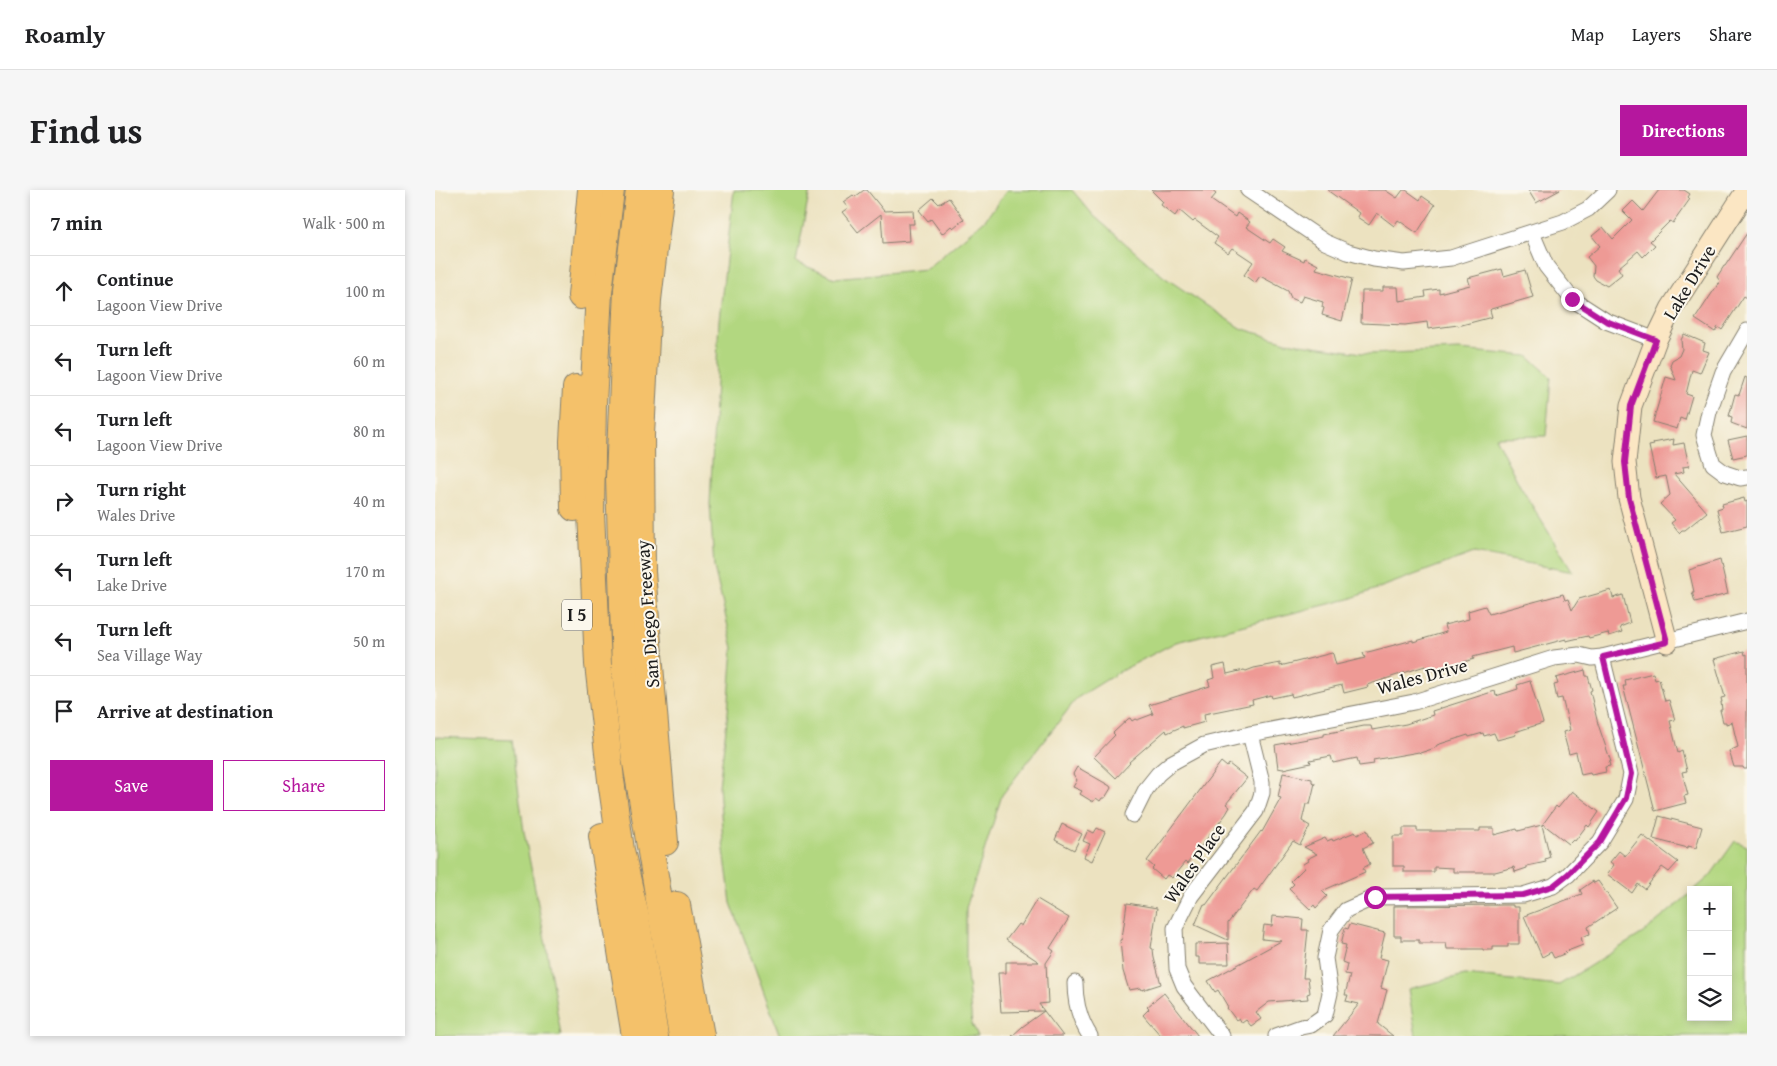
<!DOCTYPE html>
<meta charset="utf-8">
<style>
:root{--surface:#fff;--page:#f6f6f6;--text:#202124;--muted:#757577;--line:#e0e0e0;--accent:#b5179e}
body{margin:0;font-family:"Gentium Book Plus",serif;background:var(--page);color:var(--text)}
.controls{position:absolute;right:15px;bottom:15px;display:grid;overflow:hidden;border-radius:0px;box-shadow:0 2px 8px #0003}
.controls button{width:45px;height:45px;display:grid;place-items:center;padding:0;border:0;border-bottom:1px solid var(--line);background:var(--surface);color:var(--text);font:25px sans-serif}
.stop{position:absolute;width:15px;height:15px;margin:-11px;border:4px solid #b5179e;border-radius:50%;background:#fff}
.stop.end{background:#b5179e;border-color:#fff;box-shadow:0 1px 5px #0008}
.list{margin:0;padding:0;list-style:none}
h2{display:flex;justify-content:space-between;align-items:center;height:65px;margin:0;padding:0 20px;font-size:21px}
h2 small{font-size:16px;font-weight:400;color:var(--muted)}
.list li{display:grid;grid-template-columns:32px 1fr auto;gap:15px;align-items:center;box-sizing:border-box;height:70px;padding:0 20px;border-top:1px solid var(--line)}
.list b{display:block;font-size:19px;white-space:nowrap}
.list p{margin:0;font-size:16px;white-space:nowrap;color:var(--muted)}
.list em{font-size:16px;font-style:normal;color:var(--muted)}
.actions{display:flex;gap:10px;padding:15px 20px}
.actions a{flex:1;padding:11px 0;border:1px solid var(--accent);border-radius:0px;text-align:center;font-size:18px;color:var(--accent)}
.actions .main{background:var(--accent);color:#fff}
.icon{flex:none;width:28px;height:28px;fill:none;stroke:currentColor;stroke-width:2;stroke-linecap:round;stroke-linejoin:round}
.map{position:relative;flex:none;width:1312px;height:846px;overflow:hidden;border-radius:0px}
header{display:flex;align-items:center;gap:30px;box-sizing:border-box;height:70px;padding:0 25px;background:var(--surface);border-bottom:1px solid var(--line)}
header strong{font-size:24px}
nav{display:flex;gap:28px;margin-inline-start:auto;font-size:18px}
.intro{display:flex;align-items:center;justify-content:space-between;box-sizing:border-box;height:120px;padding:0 30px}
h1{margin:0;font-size:35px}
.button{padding:12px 22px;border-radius:0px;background:var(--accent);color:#fff;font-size:18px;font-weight:700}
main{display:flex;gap:30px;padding:0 30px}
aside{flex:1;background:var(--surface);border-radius:0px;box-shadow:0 2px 8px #0003}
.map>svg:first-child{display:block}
</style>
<header>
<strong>Roamly</strong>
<nav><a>Map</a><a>Layers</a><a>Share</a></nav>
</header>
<div class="intro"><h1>Find us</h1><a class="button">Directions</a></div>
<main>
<aside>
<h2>7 min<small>Walk · 500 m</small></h2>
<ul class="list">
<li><svg class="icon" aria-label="ahead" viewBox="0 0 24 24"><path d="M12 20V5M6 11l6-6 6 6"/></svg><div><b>Continue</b><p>Lagoon View Drive</p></div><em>100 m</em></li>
<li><svg class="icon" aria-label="left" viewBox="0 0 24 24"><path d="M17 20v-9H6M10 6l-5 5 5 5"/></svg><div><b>Turn left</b><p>Lagoon View Drive</p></div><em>60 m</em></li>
<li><svg class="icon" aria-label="left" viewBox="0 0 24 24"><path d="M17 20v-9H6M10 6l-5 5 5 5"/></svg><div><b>Turn left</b><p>Lagoon View Drive</p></div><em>80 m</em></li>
<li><svg class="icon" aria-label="right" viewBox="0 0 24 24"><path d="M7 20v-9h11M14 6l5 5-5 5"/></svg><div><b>Turn right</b><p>Wales Drive</p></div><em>40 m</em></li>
<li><svg class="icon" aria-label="left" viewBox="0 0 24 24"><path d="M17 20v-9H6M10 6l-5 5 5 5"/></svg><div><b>Turn left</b><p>Lake Drive</p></div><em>170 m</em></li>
<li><svg class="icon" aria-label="left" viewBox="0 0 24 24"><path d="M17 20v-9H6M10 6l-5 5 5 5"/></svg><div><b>Turn left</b><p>Sea Village Way</p></div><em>50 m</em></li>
<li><svg class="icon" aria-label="arrive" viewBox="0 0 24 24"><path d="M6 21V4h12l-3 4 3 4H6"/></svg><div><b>Arrive at destination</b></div></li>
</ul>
<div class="actions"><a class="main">Save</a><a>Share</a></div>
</aside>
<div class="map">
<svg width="1312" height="846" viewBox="0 0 1312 846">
<rect width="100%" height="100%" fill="#fbf7ec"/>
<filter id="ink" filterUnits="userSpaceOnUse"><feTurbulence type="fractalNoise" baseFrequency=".02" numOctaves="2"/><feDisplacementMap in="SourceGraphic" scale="10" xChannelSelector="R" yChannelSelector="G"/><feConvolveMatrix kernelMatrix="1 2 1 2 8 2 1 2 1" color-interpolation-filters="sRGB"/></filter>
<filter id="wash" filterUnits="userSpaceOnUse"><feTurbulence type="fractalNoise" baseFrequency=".0096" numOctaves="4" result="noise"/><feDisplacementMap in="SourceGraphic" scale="20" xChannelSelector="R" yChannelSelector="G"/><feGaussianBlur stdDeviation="1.12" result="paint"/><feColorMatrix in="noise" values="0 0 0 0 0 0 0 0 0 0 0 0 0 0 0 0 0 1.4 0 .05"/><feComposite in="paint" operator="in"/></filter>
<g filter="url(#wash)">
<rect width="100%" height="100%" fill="#ece2c0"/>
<g fill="#b2d780" stroke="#677a4e">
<polygon points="299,0 375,0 361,72 400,88 491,79 550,30 572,0 637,0 659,26 729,87 805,138 851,152 934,164 1024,160 1093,166 1116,187 1111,246 1060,247 1085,296 1138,382 1039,363 914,409 741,452 684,482 642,508 567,605 531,718 531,773 537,834 543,846 345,846 296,713 288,652 284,596 293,522 298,458 279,377 275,314 284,130"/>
<polygon points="0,547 77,550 89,642 111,755 126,846 0,846"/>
<polygon points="1300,651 1312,656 1312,846 981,846 973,799 1030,785 1124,795 1208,743 1256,703 1256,827 1293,827 1293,700 1259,700 1275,686"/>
</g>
<g id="blocks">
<g fill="#ee9a95">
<polygon points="429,0 432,0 449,21 478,20 479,34 473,34 474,51 448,53 446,24 423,42 407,22 413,18 408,12 418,5 420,7"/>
<polygon points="716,0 776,0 781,4 776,10 800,27 802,23 815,32 811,37 835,53 838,49 850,57 847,61 869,71 870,68 883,75 881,79 917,89 907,131 887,125 889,118 887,117 888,112 868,106 865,112 856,108 853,101 825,86 820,93 809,85 818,72 797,58 793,63 779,53 783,47 760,30 758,32 744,20 740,26 726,15 728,12"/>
<polygon points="892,0 950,0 962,8 968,0 971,0 985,10 987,6 1000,15 982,43 963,30 959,36 942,23 934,35 922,27 924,23"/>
<polygon points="1093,0 1125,0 1101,13"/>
<polygon points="1224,0 1249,0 1255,4 1253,7 1255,9 1238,33 1235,31 1215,51 1220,55 1208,67 1203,61 1183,78 1187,84 1172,96 1161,90 1158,86 1159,76 1152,67 1165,56 1157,46 1168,37 1178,49 1197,30 1188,21 1198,11 1208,21"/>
<polygon points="498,8 504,14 514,8 529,29 518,38 516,36 507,44 496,29 493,31 484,20"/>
<polygon points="1312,43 1312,108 1309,106 1287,140 1283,137 1280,142 1260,129 1285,91 1282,87 1289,76 1290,76"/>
<polygon points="1067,79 1069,86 1090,80 1098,107 1056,119 1055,120 1057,127 1023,136 1023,135 993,139 992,132 970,135 926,133 927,101 948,101 948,97 963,97 964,111 991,107 990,101 1004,99 1004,103 1035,95 1033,88"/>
<polygon points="1249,144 1270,153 1268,160 1274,162 1265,183 1257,180 1251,204 1257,206 1250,230 1245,228 1242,239 1218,232 1231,187 1241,190 1235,175 1237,170 1244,166 1247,159 1246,150"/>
<polygon points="1310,187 1312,188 1312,239 1296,233 1297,227 1294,226 1300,204 1304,205"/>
<polygon points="1312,246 1312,265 1298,268 1293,250"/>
<polygon points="1239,249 1238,255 1249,253 1254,276 1248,277 1249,282 1239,284 1272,322 1250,340 1247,340 1244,343 1236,333 1240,330 1225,314 1235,305 1231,286 1221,288 1214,256 1219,255 1218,253"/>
<polygon points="1309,308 1310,312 1312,311 1312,336 1288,342 1282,319 1288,317 1287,314"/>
<polygon points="1285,370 1293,404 1260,412 1257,402 1259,402 1254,380"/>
<polygon points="1176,400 1178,408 1188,405 1195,433 1185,437 1187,442 1174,446 1173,443 1154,448 1153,446 1131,451 1131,449 1078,463 1077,457 1038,467 1039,469 993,482 990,476 932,495 933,497 909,503 907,495 857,507 856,504 837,508 836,505 817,510 818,514 769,524 770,532 748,538 748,536 732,543 731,540 694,572 695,573 681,588 659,567 680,545 678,543 693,529 695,528 697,531 700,529 702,530 718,524 714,515 775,496 773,490 779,488 777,477 790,474 792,484 809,480 811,481 819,478 845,473 845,476 897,463 898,464 901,475 930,468 928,463 937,461 978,450 978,452 1011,442 1009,435 1034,429 1033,421 1050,416 1054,424 1128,404 1130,410 1133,409 1137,420 1144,409"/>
<polygon points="1309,461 1310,465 1312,464 1312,579 1309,579 1308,577 1299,577 1294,561 1303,557 1297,532 1291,534 1291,532 1288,532 1285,520 1287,520 1286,512 1287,512 1286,508 1290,507 1279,469"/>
<polygon points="1150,480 1151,486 1153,486 1157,500 1155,501 1163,534 1176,572 1174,572 1175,576 1170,577 1171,582 1156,585 1155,583 1146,585 1141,562 1134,564 1128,542 1135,540 1127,508 1122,509 1119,495 1123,494 1121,488"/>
<polygon points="1218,483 1220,490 1224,489 1230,511 1234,510 1240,530 1235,531 1243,563 1247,561 1252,581 1247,582 1253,605 1249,606 1251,613 1220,621 1188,496 1191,496 1190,490"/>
<polygon points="1095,491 1108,533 1080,542 1081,545 1062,550 1059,543 1049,546 1048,543 1034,547 1033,545 1002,555 1000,558 985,563 984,562 938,570 939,574 924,576 922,568 898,573 896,566 875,570 876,573 848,579 843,578 840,555 889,546 889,544 929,536 936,536 937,540 971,534 998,525 997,521 1060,501 1061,506 1083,499 1082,495"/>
<polygon points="786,572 792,577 794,574 812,588 791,614 795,617 791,624 752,674 750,672 737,688 732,685 729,689 717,679 719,677 712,671"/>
<polygon points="642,577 675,596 676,598 670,608 667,608 665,611 661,608 658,612 645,604 647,601 638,597 642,590 638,584"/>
<polygon points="848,583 877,589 877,592 880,593 875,614 871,614 867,631 875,636 865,655 858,651 822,701 819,699 793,733 793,750 760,735 769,714 771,715 826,641 827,642 846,608 843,607"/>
<polygon points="1137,601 1164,622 1154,637 1152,635 1140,651 1138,650 1134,654 1108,634 1121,616 1123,618"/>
<polygon points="1224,626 1267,637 1261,658 1253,656 1253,658 1218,649"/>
<polygon points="627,634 647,644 639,660 620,650"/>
<polygon points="1107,635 1115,667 1110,669 1111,672 1092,676 1092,678 1080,682 1079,677 1060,682 1018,682 1018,678 999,677 999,682 969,682 969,676 958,676 958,646 968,646 968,638 982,638 982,641 1045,641 1045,638 1059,638 1059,645 1082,639 1083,641"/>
<polygon points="662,638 670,642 657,671 649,667 655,654 648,651 653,640 659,643"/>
<polygon points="932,640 938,653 928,658 935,674 928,678 930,682 887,701 892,706 881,718 879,715 875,719 854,699 859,694 856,691 869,678 868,674 873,671 872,669 882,664 869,657 890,648 892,651 897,649 898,651 920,642 922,645"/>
<polygon points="1207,645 1243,672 1234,682 1227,677 1210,699 1203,694 1197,703 1172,684 1179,675 1175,672 1184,661 1190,666"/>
<polygon points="1158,691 1159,693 1163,691 1182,718 1153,737 1155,744 1146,747 1148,755 1130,762 1131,763 1119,768 1116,762 1107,767 1089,726 1147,704 1145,700"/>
<polygon points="602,709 634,728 615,758 619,761 611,773 613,813 604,814 609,821 566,822 563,783 571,783 571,772 604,772 571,750 583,734 586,736 587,734"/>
<polygon points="692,713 722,718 716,758 718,759 719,768 726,794 707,800 706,798 694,800 688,781 685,750 687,749"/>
<polygon points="1068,715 1078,715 1078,717 1084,717 1084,754 1073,754 1073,757 1058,757 1058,760 1048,760 1048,759 1012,759 1011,753 984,753 984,750 966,750 966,746 959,746 959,716"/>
<polygon points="838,726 868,729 867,740 873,740 868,788 873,788 875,803 872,804 873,809 834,812 821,822 826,829 816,836 811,830 807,833 804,828 801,830 792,818 793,817 783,800 780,802 773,791 846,751 827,749 829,735 837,736"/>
<polygon points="915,734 950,743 944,768 953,770 946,798 952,800 943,834 958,846 898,846 924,814 911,811 913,805 910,805 915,785 910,784 912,774 907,772 911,755 906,754 910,738 913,739"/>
<polygon points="793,753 794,774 764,774 764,767 760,767 760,754"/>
<polygon points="729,803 755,836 763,846 726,846 708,825 714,819 712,817"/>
<polygon points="609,821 628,846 577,846 587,837"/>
</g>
</g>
</g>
<g filter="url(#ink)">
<use href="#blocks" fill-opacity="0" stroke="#847f6e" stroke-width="1"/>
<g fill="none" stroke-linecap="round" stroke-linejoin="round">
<g stroke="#847f6e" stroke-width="17">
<g id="street">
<polyline points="813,0 890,52 913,62 939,69 969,73 1016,68 1128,32 1153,19 1173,0"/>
<polyline points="1097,43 1111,76 1137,109 1171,131 1221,150"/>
<polyline points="1312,141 1288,182 1274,222 1269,245 1278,274 1290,283 1305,288 1312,287"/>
<polyline points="698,625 711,599 723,584 736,573 769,555 815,544 979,512 1119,468 1144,465 1157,468 1167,467 1312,431"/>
<path d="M640 793C640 813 644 829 655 846"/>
<polyline points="787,846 749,796 742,779 740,738 756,706 821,621 827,603 827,592 815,544"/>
<polyline points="841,846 866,837 876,835 890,825 895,803 890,768 896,740 911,720 940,707 1088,705 1118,696 1133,685 1165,652 1191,609 1196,584 1167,467"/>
</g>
</g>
<g stroke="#847f6e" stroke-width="23">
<polyline id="secondary" points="1232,452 1194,308 1190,272 1196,216 1221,150 1236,119 1312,0"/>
</g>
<g stroke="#847f6e" stroke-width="28">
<g id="highway">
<polyline points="176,0 164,103 158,213 156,323 163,474 176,590 186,660 201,727 220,846"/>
<polyline points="204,0 192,99 184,287 190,480 199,561 247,846"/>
<polyline points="226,0 213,110 206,245 207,382 230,652"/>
<polyline points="146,106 156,0"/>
<polyline points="139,318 138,251 141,198"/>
<polyline points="167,646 200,846"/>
<polyline points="242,715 266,846"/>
</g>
</g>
<use href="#street" stroke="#fff" stroke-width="15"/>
<use href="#secondary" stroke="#fbe6c3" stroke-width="21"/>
<use href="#highway" stroke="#f4c16a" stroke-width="26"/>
</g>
</g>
<g fill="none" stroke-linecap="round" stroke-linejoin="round" filter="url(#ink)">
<polyline stroke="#b5179e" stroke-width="6" points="940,707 1088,705 1118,696 1133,684 1165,652 1191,608 1196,584 1168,467 1232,452 1194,308 1190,272 1196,216 1221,150 1171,131 1137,109"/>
</g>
<g text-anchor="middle" stroke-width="4" stroke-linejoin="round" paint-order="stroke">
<rect fill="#fbf7ec" stroke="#5f5e5a" stroke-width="1" x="127" y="409.5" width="30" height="31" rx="4"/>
<g font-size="18" font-weight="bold" fill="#1c1c1c">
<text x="142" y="431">I 5</text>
</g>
<g font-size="19" fill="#1c1c1c" stroke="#fbf7ec">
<text transform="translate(1254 92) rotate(-59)" y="7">Lake Drive</text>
<text transform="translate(212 424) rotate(-94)" y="7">San Diego Freeway</text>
<text transform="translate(987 486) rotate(-15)" y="7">Wales Drive</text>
<text transform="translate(759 673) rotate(-55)" y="7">Wales Place</text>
</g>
</g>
</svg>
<div class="controls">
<button>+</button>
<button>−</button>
<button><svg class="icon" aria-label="layers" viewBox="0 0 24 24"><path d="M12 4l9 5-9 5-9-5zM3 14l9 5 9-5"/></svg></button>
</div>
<div class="stop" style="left:940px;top:707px"></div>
<div class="stop end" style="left:1137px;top:109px"></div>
</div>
</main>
